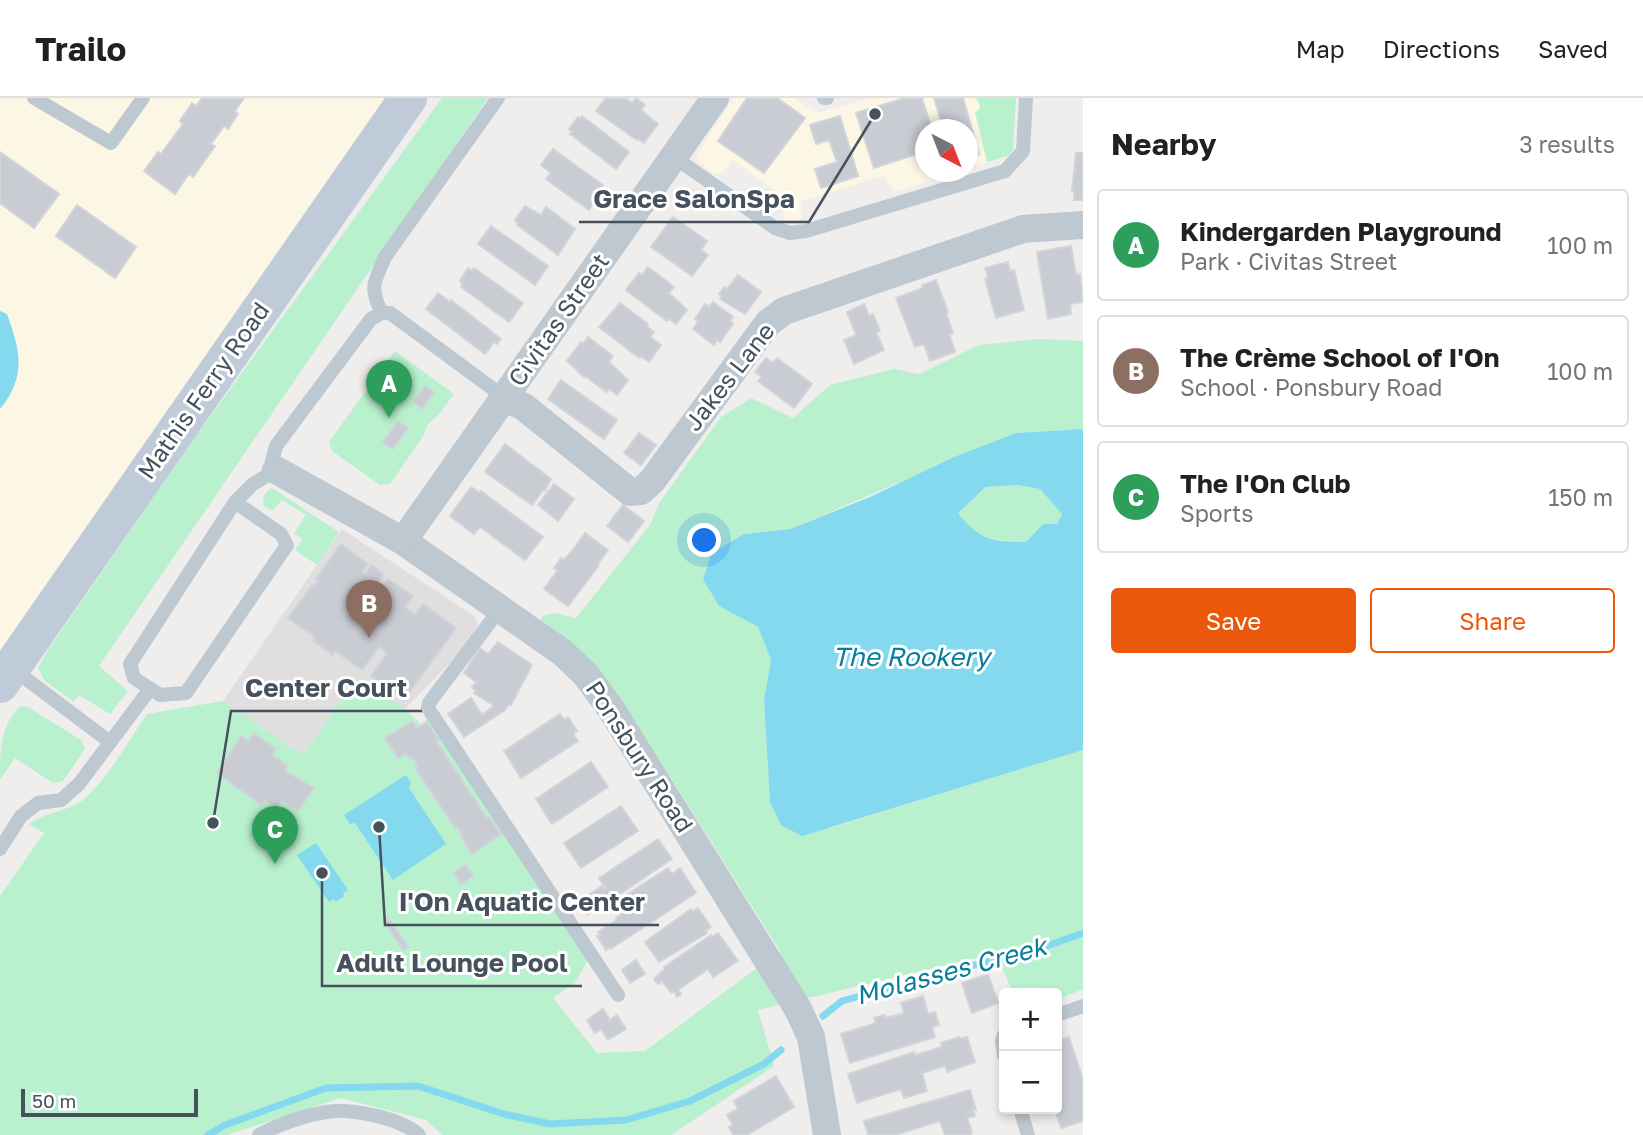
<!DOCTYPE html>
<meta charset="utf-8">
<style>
:root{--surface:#fff;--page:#f6f6f6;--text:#202124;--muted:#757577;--line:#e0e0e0;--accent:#ea580c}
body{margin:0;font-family:"Golos Text",sans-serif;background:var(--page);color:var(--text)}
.controls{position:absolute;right:21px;bottom:21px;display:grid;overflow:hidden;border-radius:7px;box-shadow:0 4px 10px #0003}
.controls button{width:63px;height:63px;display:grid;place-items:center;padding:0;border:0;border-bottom:2px solid var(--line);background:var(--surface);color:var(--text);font:35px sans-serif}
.compass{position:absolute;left:915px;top:21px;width:63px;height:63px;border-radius:50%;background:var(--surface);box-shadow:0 4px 10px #0003;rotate:138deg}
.scale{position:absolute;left:21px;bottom:18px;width:177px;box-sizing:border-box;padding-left:7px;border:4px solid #45515c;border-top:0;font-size:19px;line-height:24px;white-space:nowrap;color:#45515c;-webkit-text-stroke:5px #fff;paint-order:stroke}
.you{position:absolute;left:705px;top:443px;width:24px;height:24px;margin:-18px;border:5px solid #fff;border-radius:50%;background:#1a73e8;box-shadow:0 0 0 10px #1a73e833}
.badge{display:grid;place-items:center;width:46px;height:46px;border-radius:50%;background:var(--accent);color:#fff;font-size:23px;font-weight:700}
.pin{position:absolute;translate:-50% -58px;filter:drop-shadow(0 2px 4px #0008)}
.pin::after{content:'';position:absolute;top:37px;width:24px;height:21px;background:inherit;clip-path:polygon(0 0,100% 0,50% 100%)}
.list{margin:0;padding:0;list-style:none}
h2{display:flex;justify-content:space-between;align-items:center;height:91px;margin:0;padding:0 28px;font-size:30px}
h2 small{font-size:23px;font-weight:400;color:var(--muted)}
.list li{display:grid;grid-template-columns:46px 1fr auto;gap:21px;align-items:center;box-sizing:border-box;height:112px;margin:0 14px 14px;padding:0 14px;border:2px solid var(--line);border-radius:7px}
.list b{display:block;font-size:26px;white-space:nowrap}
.list p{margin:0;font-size:23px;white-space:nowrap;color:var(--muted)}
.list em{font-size:23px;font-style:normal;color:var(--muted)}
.actions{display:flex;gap:14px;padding:21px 28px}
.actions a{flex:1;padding:16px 0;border:2px solid var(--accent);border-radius:7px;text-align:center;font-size:24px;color:var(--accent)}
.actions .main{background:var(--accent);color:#fff}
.map{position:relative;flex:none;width:1083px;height:1037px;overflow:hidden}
header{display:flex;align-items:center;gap:42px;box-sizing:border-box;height:98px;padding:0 35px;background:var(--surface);border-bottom:2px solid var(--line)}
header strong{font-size:33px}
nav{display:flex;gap:38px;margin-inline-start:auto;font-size:24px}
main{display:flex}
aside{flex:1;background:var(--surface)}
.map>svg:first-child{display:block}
</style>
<header>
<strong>Trailo</strong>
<nav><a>Map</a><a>Directions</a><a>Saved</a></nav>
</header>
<main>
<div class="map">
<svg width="1083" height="1037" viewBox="0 0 1083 1037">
<rect width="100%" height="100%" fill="#f0eded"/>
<g fill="#fcf6e5">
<polygon points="0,0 398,0 0,553"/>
<polygon points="734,0 794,0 818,15 869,0 1016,0 1013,52 1008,58 968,70 968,32 926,32 926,74 957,74 894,94 883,78 801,103 802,117 799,123 793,126 786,123 783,118 790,103 733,62 722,75 718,76 712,75 697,62 697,56"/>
</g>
<polygon fill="#e1dedf" points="342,431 474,518 478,526 469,545 405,611 357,581 303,657 223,603"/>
<g fill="#b9f0ce">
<polygon points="442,0 488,0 99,568 128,593 110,616 79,597 74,604 45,583 38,570 46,555 188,349"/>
<polygon points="976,0 1016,0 1013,52 1008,58 987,64 975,14 979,12 980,7"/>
<path d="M1037 241 1083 243V331L1016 335 790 431 744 436 719 508 758 529 771 562 764 602 770 704 831 730 1083 652V891L1057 902V895H1013L996 855 758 912 774 968 671 1037H442L426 1022 341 1000 227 1037H0V798L44 735 29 726C46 714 64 714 80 704 101 691 132 638 147 616L223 603 303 657 357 580 405 611 421 626 429 620 589 860 575 885 553 900 597 955 645 953 780 853 661 664 537 530 542 518 555 515 576 520 650 427 660 404 721 319 751 300 793 320 830 287 894 271 919 276 979 247Z"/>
<path d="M395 253 454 296C449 302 445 309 440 315 433 323 425 325 424 337L390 386 380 387 332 353 329 344Z"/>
<path d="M1018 387 1040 391 1062 416 1057 426H1043L1026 444C994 443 978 442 957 415L987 389Z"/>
<path d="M272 390 339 434 317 467 295 452 303 441 294 436 306 417 282 402 272 413 264 408C262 400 264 394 272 390Z"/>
<path d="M21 608 28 609 81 642 85 651 63 683 53 685 15 660 0 682C0 654 0 626 21 608Z"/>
</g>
<g fill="#84d9ef" fill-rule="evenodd">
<path d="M0 213 7 216C20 252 27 278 0 311Z"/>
<path d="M1083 331V652L802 738 781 727 770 704 764 602 771 562 758 529 719 508 703 481 712 455 744 436 790 431 870 399 952 360 1016 335ZM1018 387 1040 391 1062 416 1057 426H1043L1026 444C994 444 978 442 958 415L986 389Z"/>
<polygon points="406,677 411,685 409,690 446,746 393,782 355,725 350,726 344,717"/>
<polygon points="316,745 348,792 343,795 344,798 336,804 334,801 329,804 297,757"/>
</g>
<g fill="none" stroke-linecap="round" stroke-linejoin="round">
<g stroke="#84d9ef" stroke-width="7">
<polyline points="823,918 842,903 945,874 1030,854 1083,835"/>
<polyline points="208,1037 225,1027 326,990 418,988 504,1016 550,1026 626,1022 690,1003 764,966 781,952"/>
</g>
</g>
<g fill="#caccd3" stroke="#d1d4d9" stroke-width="2">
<polygon points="202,0 244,0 235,13 238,16 228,31 224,28 211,46 215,48 193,79 189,76 175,96 144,73 158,54 161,56 183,26 180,23 192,5 196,8"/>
<polygon points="606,0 625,0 632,5 636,0 645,7 641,12 658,26 644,45 638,41 637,42 596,13"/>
<polygon points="747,0 777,0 805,20 764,75 718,43"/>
<polygon points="905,0 922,0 932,32 926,32 926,53 874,70 856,15"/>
<polygon points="934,0 963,0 979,56 968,60 968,32 944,32"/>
<polygon points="582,18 629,54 616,71 570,36 572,34 569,31 578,19 580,21"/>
<polygon points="840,18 858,78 821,90 815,71 837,64 829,42 816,46 810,27"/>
<polygon points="553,51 603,87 589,112 546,81 551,75 541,67"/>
<polygon points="0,54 59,96 34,130 0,105"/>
<polygon points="1076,55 1083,55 1083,102 1074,102 1074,93 1072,93"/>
<polygon points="77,107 136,149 115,180 56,138"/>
<polygon points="525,108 541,117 546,109 575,131 558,157 517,127 518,125 515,122"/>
<polygon points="673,119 707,143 701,152 708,157 692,178 651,149"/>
<polygon points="491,128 548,168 535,187 478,146"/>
<polygon points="1071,148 1076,177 1080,176 1083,204 1070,206 1071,216 1048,221 1037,154"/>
<polygon points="1008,164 1010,173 1014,172 1024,212 996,220 985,181 988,180 985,170"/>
<polygon points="648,169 674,189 669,195 687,212 676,226 669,221 667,223 626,192 639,175 642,177"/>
<polygon points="468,170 472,173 474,170 523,205 509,224 461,189 463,185 460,183"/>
<polygon points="738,177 761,194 745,216 720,201 722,198 719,196 724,189 727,191"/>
<polygon points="936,182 948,214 946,215 953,235 949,236 955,254 930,263 924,246 915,249 896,200 923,190 922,187"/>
<polygon points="438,195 450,204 451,202 501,241 497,246 494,244 485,256 426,211"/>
<polygon points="713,204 733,219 730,223 733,226 720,244 717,242 714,247 693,231 698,224 695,221 705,206 709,209"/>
<polygon points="620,205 648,226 646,228 654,234 650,239 661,247 649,264 641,258 639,260 599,229"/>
<polygon points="864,206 869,218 873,216 880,233 876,234 884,252 854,266 844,242 856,237 847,214"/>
<polygon points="588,239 613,258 609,264 628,282 617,297 609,291 607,294 585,278 584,279 567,263 581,244 583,246"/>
<polygon points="766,260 773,265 777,260 812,286 794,310 758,283 762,279 755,274"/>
<polygon points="561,282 617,322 604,341 548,301"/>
<polygon points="425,288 434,294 422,311 413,304"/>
<polygon points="398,323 408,330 393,351 383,344"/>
<polygon points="639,335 656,347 641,367 624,355"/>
<polygon points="505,346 551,381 545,393 543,392 532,407 485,374"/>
<polygon points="554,386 574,401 558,423 538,407"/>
<polygon points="471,389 480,395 481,393 543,439 525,462 480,429 474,436 450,418"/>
<polygon points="623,407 644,423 628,444 607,428"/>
<polygon points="585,435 608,452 598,466 599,467 568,508 544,491 558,472 554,470 561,460 564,462 572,453"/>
<polygon points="341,446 368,466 362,474 365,476 372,467 384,476 377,485 383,489 388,481 413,498 405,509 415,516 423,506 456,530 404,602 371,578 387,555 379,549 362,572 335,553 333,557 313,542 315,539 288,520 312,487 314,488 318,482 316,481"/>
<polygon points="498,544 532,567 511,607 509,606 505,612 464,639 448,616 471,600 482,617 492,609 493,607 474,595 476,593 472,589 476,584 464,575 480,550 488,556"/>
<polygon points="560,616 564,622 568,619 577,633 573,636 578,643 521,680 504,653"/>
<polygon points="412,623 417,630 427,624 439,642 436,643 487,720 489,719 501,736 472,756 460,737 462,736 457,729 455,730 415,670 418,668 412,659 410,661 406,655 398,660 385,640"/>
<polygon points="254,635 276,651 272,657 288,668 285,673 314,690 298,713 282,702 276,710 265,702 261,707 217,675 241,638 248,643"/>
<polygon points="591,664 608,689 552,726 536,701"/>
<polygon points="621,708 638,733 581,770 564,745"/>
<polygon points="658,741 672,761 614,800 613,798 609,801 610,803 587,817 578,804 602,788 604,792 606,791 599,780"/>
<polygon points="466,767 473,778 461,786 454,774"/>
<polygon points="668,770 672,776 680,770 696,795 610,851 609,849 606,852 597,838 600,837 598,834 617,822 616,820 630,809 623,799"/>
<polygon points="698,810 711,829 705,833 707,835 659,864 645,844 691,811 692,814"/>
<polygon points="388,820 408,849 403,852 384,823"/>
<polygon points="718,835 738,863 713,879 708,871 678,892 681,896 677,899 674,893 671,895 662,883 658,886 654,881 665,871 664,869 711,837 712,839"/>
<polygon points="636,862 645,876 630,885 622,872"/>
<polygon points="988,876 998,905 972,915 962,885"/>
<polygon points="923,898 928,916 935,914 939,927 932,929 935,939 850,965 841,936 876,925 874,920 885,917 886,920 904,915 901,905"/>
<polygon points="603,911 610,922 617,917 626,931 608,942 601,931 595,935 587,922"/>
<polygon points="959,939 959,941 967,939 975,964 947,974 945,968 922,975 927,993 904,1000 901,991 857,1005 848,976 914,954 915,957 942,949 941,945"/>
<polygon points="1069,939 1083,982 1083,1023 1061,1030 1055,1011 1057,1011 1058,990 1057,943"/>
<polygon points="776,978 794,1009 747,1037 733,1037 729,1029 733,1027 727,1017 738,1011 734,1003"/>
<polygon points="970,992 976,1012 973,1012 975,1018 967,1020 972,1034 971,1037 945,1037 940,1023 895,1037 868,1037 864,1023"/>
</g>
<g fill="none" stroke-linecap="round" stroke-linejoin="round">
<g stroke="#bdc8d0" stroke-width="14">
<polyline points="34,0 111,45 143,0"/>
<polyline points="824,0 827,0"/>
<polyline points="674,59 775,130 790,135 806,133 1005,73 1023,53 1026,0"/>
<path d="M382 215C369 189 374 185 385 159L498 0"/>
<polyline points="235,404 281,436 287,447 186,595 160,597 134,580 130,566 235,404 253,386 276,372 272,363 276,348 371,221 382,215 390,215 504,299"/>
<polyline points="500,511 429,605 428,610 618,897"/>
<polyline points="13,571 110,644"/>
<polyline points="0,751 21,718 38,705 61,702 79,686 150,591"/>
<polyline points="1057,917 1083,908"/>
<polyline points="1004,937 1002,943 1004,957"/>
<polyline points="1020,1011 1028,1037"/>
<path d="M259 1037C280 1026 302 1018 326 1014 351 1010 401 1020 419 1037"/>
</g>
<g stroke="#bdc8d0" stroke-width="28">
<polyline points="504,299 524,309 630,394 641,393 652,383 768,225 784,213 1023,131 1083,127"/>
<polyline points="276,372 403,443 563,555 586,577 611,611 798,911 811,939 827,1037"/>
<polyline points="403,443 715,0"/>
</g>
<polyline stroke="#bfcbd8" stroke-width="38" points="0,586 408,0"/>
</g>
<g text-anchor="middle" stroke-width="6" stroke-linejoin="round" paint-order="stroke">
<g font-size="24" fill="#45515c" stroke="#fff">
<text transform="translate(559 222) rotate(-55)" y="8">Civitas Street</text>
<text transform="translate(730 279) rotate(-52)" y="8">Jakes Lane</text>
<text transform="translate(204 293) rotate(-55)" y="8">Mathis Ferry Road</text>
<text transform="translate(639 659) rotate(57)" y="8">Ponsbury Road</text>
</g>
<g font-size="26" font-style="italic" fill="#087e9d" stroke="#fff">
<text x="911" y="568">The Rookery</text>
<text transform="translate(951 873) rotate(-15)" y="9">Molasses Creek</text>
</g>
</g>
<path fill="none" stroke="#45515c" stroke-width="2.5" d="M875 16L809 124H579M213 725L231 613H422M379 729L385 827H659M322 775L322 888H582"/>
<g fill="#45515c" stroke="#fff" stroke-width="2.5">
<circle cx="875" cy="16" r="7"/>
<circle cx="213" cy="725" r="7"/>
<circle cx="379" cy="729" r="7"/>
<circle cx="322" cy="775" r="7"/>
</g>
<g font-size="26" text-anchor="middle" font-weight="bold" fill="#45515c" stroke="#fff" stroke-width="6" stroke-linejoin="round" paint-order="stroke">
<text x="694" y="110">Grace SalonSpa</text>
<text x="326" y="599">Center Court</text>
<text x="522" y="813">I'On Aquatic Center</text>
<text x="452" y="874">Adult Lounge Pool</text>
</g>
</svg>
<div class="controls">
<button>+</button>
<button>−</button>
</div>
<svg class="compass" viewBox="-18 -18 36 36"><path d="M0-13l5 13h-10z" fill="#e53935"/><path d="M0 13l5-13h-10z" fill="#757577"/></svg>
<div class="scale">50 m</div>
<div class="you"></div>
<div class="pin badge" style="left:389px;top:320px;background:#2e9e5b">A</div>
<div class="pin badge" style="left:369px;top:540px;background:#8d6e63">B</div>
<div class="pin badge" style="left:275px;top:766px;background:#2e9e5b">C</div>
</div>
<aside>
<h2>Nearby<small>3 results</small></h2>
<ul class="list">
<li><span class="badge" style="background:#2e9e5b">A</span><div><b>Kindergarden Playground</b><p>Park · Civitas Street</p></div><em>100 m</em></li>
<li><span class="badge" style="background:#8d6e63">B</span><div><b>The Crème School of I'On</b><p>School · Ponsbury Road</p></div><em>100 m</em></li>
<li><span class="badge" style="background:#2e9e5b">C</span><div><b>The I'On Club</b><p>Sports</p></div><em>150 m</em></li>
</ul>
<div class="actions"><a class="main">Save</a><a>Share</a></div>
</aside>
</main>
